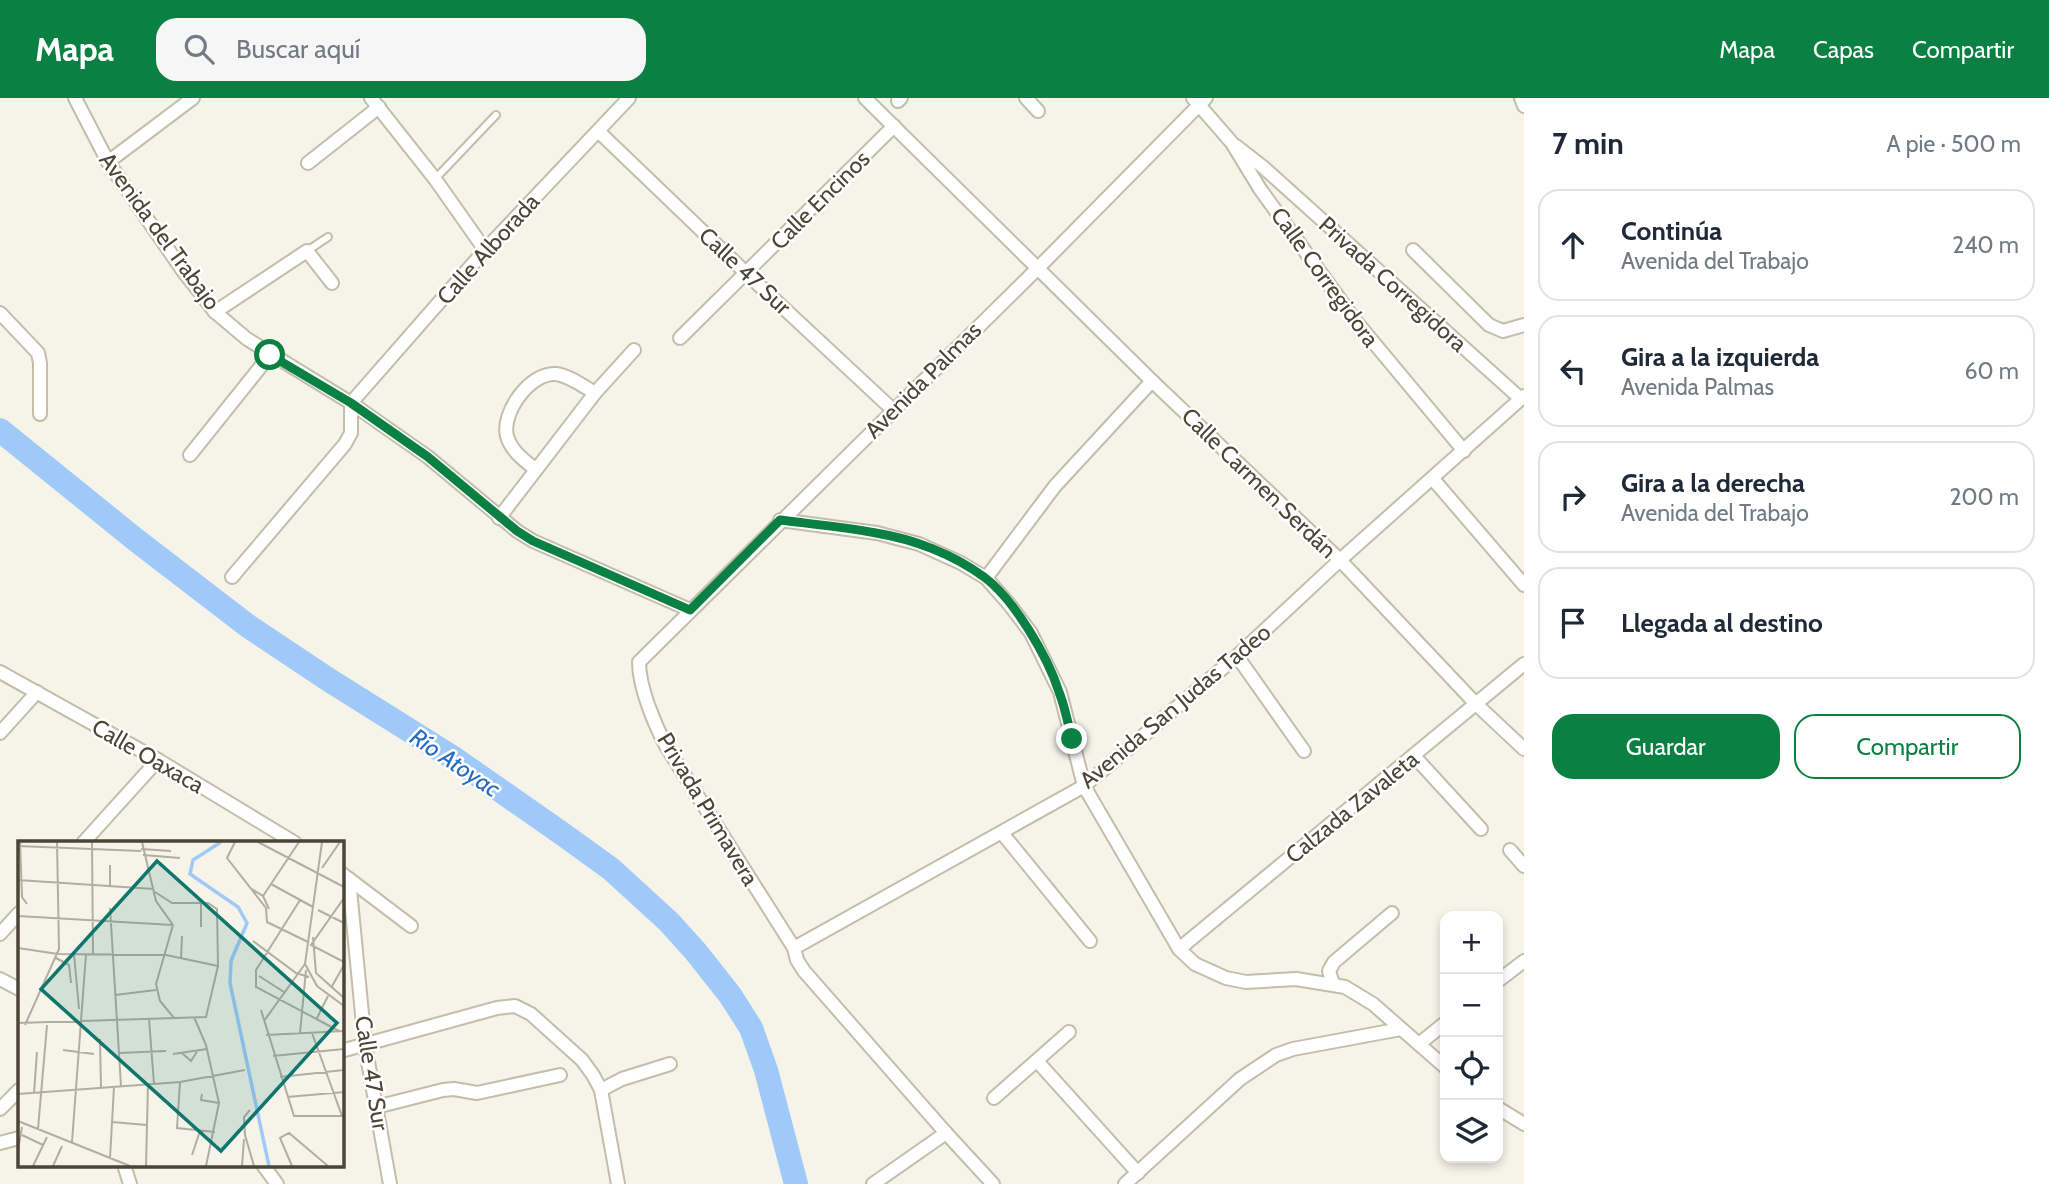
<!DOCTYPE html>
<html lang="es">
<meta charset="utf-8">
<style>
:root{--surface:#fff;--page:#f6f6f7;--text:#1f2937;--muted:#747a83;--line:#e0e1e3;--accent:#0b8043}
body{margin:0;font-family:Cabin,sans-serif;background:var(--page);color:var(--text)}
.controls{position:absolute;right:21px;bottom:21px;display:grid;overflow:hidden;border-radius:14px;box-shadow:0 4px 10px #0003}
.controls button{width:63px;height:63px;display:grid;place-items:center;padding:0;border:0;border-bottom:2px solid var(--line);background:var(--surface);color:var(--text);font:35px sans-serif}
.stop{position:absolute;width:21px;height:21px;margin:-16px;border:5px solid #0b8043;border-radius:50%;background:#fff}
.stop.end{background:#0b8043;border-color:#fff;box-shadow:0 2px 7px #0008}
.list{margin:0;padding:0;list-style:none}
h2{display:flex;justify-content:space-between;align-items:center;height:91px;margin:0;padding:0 28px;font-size:30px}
h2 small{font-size:23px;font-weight:400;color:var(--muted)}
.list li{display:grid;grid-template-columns:46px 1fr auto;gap:21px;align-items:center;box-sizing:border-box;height:112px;margin:0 14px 14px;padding:0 14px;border:2px solid var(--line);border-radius:21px}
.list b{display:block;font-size:26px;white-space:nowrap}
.list p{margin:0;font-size:23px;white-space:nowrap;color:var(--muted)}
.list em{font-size:23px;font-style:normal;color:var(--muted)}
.actions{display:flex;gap:14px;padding:21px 28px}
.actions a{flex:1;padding:16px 0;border:2px solid var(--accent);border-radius:21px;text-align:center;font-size:24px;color:var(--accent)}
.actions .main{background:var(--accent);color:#fff}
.icon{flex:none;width:38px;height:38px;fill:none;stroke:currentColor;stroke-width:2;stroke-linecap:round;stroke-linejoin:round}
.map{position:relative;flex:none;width:1524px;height:1086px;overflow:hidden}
header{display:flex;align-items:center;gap:42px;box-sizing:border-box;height:98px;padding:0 35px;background:var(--accent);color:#fff}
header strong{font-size:33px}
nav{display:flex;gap:38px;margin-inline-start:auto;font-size:24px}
.search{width:490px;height:63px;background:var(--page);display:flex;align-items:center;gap:18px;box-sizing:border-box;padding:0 24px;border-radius:21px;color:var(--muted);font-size:26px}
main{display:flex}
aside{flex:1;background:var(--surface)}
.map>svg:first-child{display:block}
</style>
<header>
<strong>Mapa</strong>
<div class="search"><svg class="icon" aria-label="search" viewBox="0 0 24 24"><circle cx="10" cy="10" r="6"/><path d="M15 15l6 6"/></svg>Buscar aquí</div>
<nav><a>Mapa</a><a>Capas</a><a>Compartir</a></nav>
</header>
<main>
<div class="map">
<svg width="1524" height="1086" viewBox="0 0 1524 1086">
<rect width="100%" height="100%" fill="#f6f3e9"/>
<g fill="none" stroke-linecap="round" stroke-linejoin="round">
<polyline stroke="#9fc9f8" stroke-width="24" points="0,332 136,442 248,528 329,582 455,661 564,737 611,771 669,824 696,854 730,897 751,930 766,972 796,1086"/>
<g stroke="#c3bdaa" stroke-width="10">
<g id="lane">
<polyline points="435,81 496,17"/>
<polyline points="307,153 328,139"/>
</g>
</g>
<g stroke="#c3bdaa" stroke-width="16">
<g id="street">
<polyline points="75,0 108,64 181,170 215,214 247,241 351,305 428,359 517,433 533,443 690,512"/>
<polyline points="371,0 435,81 485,152"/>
<polyline points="865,0 1152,283 1340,462 1476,606 1524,651"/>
<polyline points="1026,0 1038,13"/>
<polyline points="1193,0 1232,45 1260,91 1354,221 1464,353"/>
<polyline points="1521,0 1524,8"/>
<polyline points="898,3 901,0"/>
<polyline points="598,33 746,175 893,312"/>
<polyline points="1236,48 1263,69 1521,301"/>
<polyline points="108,64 193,0"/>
<polyline points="308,65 379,9"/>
<polyline points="1413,152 1489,227 1503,233 1524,227"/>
<polyline points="215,214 307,153 332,185"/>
<polyline points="0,215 38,255 40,265 40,316"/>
<polyline points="680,240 894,28"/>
<polyline points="190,357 270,257"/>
<path d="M535 371C524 362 511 353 507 338 501 315 530 274 556 276 570 278 583 288 595 295"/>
<polyline points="1433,381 1524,487"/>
<polyline points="499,420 595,295 634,252"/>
<polyline points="780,422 877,435 919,446 961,465 986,480 1009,506 1031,535 1060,594 1084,688 1179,851 1195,866 1226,880 1246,884 1296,881 1345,889 1373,906 1445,969"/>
<polyline points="232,479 345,346 351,335 351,305 485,152 629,0"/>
<polyline points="986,480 1055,388 1152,283"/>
<polyline points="1237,558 1304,653"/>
<polyline points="0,574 158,662 295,745"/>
<polyline points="0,635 37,594"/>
<polyline points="1414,658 1481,731"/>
<polyline points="1002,735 1090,843"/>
<polyline points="83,745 158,662"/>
<polyline points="1510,752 1524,768"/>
<polyline points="341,775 411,828"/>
<polyline points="349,781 365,947 390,1086"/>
<polyline points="0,836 19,815"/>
<path d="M794 850 666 648C654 625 639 589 639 564L1038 170 1206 0"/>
<polyline points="1179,851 1524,566"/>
<polyline points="0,881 19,891"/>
<polyline points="1498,883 1524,863"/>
<polyline points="1333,886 1329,873 1334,864 1392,815"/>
<polyline points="1419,946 1445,925"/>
<polyline points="341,953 497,910 515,908 531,916 582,962 593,977 601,992 618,1086"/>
<polyline points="1037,963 1138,1075"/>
<polyline points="601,992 622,981 670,966"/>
<polyline points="994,1000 1069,934"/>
<polyline points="376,1009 443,992 454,991 477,995 560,977"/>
<polyline points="1498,1010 1524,1026"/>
<polyline points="0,1011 19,992"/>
<polyline points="0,1045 19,1040"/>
<polyline points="124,1067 130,1086"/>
<polyline points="263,1067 277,1086"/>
<polyline points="873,1086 946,1035"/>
<polyline points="993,1086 946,1035 804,873 797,862 794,850 1084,688 1237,558 1340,462 1524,298"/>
<polyline points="1125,1086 1240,981 1276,957 1293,951 1401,931"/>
</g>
</g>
<use href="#lane" stroke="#fff" stroke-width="6"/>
<use href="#street" stroke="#fff" stroke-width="12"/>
</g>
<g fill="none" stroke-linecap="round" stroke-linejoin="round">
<path stroke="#0b8043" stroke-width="9" d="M270 257 351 305 428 359 517 433 533 443 690 512 780 422C812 426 844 429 876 435 913 441 953 456 984 479 1014 501 1048 559 1059 594 1065 609 1068 626 1072 641"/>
</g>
<g text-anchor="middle" stroke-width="5" stroke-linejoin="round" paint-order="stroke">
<g font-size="23" fill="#4b4536" stroke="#fff">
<text transform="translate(820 102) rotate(-45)" y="8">Calle Encinos</text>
<text transform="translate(160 133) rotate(54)" y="8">Avenida del Trabajo</text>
<text transform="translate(488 151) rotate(-48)" y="8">Calle Alborada</text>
<text transform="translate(745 173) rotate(43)" y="8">Calle 47 Sur</text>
<text transform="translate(1325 179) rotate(54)" y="8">Calle Corregidora</text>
<text transform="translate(1393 186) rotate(42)" y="8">Privada Corregidora</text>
<text transform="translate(923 282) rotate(-45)" y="8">Avenida Palmas</text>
<text transform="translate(1259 385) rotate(44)" y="8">Calle Carmen Serdán</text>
<text transform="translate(1175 608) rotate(-40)" y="8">Avenida San Judas Tadeo</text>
<text transform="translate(148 658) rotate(30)" y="8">Calle Oaxaca</text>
<text transform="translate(1352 709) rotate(-39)" y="8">Calzada Zavaleta</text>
<text transform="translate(708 711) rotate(59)" y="8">Privada Primavera</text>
<text transform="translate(372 975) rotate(81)" y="8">Calle 47 Sur</text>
</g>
<g font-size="24" font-style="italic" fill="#236bc3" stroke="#fff">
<text transform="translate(455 665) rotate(34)" y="8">Río Atoyac</text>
</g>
</g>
<g transform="translate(18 743)">
<rect width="326" height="326" fill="#f6f3e9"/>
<path fill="none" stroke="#9fc9f8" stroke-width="3.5" d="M203 1 175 19 172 33 220 66 229 82 213 120 212 142 251 325"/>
<path fill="none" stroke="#b2ada1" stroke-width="2" d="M2 1 4 56 9 63M74 1 75 113M124 1 138 60 155 84M217 1 209 17 248 67 249 81 290 101M240 1 326 46M304 1 287 123 299 145 326 165M0 5 123 10M123 8 153 10M125 14 162 17M92 24V45M304 27 322 1M0 39 136 48M253 43 295 66M232 47 245 55 251 68M245 55 281 1M326 57 293 104 326 121M282 59 238 129V146L321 190M92 67 103 245M300 69 326 82M0 75 155 84M155 84 138 143 142 160 156 177M183 86V62M295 96 298 132 326 157M235 100 278 132 291 136M0 107 40 113 148 114 200 125 199 68 190 62H154L137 51M56 113 61 168M38 117 51 124 53 142M163 117 164 95M241 135 266 151M313 147 326 124M97 154 138 149M243 169 276 275H326M176 176 188 204 201 262 188 325M131 178 136 243M298 179 310 155M246 180 287 123M0 182 188 176 200 125M7 184 41 108 39 1M282 192 288 129M294 192 324 275M248 194 326 190M82 198 83 247M45 209 76 213M101 212 148 210M164 212 173 220 180 209M155 213 189 208M255 215 326 208M262 236 326 229M162 241 159 287 197 291M16 252 19 211M0 253 162 241 227 229M184 253 183 259 201 262M269 256 326 251M232 269 226 276 227 294 236 325M0 280 112 325M94 281 129 284M20 288 29 184M4 294 25 304M54 301 68 113M0 309 4 286M174 314 182 290M92 317 96 246M15 325 29 296M35 325 44 305M128 325 130 243M224 325 226 298M274 325 262 297 271 292 310 325"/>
<path fill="#0f766e" fill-opacity="0.15" stroke="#0f766e" stroke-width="3.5" d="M139 20 319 182 203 310 23 148Z"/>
<rect width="326" height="326" fill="none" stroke="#4b4536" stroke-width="3.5"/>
</g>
</svg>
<div class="controls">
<button>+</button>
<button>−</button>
<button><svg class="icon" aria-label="locate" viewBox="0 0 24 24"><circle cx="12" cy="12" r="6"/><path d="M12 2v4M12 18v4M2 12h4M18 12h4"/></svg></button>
<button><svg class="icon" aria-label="layers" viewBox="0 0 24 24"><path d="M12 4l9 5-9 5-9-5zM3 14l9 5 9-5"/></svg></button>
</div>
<div class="stop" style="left:270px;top:257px"></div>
<div class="stop end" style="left:1072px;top:641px"></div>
</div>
<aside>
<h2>7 min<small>A pie · 500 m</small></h2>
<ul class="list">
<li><svg class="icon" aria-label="ahead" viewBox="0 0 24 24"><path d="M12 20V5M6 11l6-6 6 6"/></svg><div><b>Continúa</b><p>Avenida del Trabajo</p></div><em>240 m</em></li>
<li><svg class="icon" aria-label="left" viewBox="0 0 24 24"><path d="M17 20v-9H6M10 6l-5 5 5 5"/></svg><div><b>Gira a la izquierda</b><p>Avenida Palmas</p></div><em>60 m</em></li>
<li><svg class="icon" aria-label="right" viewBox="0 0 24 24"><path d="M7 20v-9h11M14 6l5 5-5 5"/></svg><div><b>Gira a la derecha</b><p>Avenida del Trabajo</p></div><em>200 m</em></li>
<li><svg class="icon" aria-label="arrive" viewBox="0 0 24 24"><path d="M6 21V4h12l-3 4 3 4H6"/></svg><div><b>Llegada al destino</b></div></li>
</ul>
<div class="actions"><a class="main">Guardar</a><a>Compartir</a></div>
</aside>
</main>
